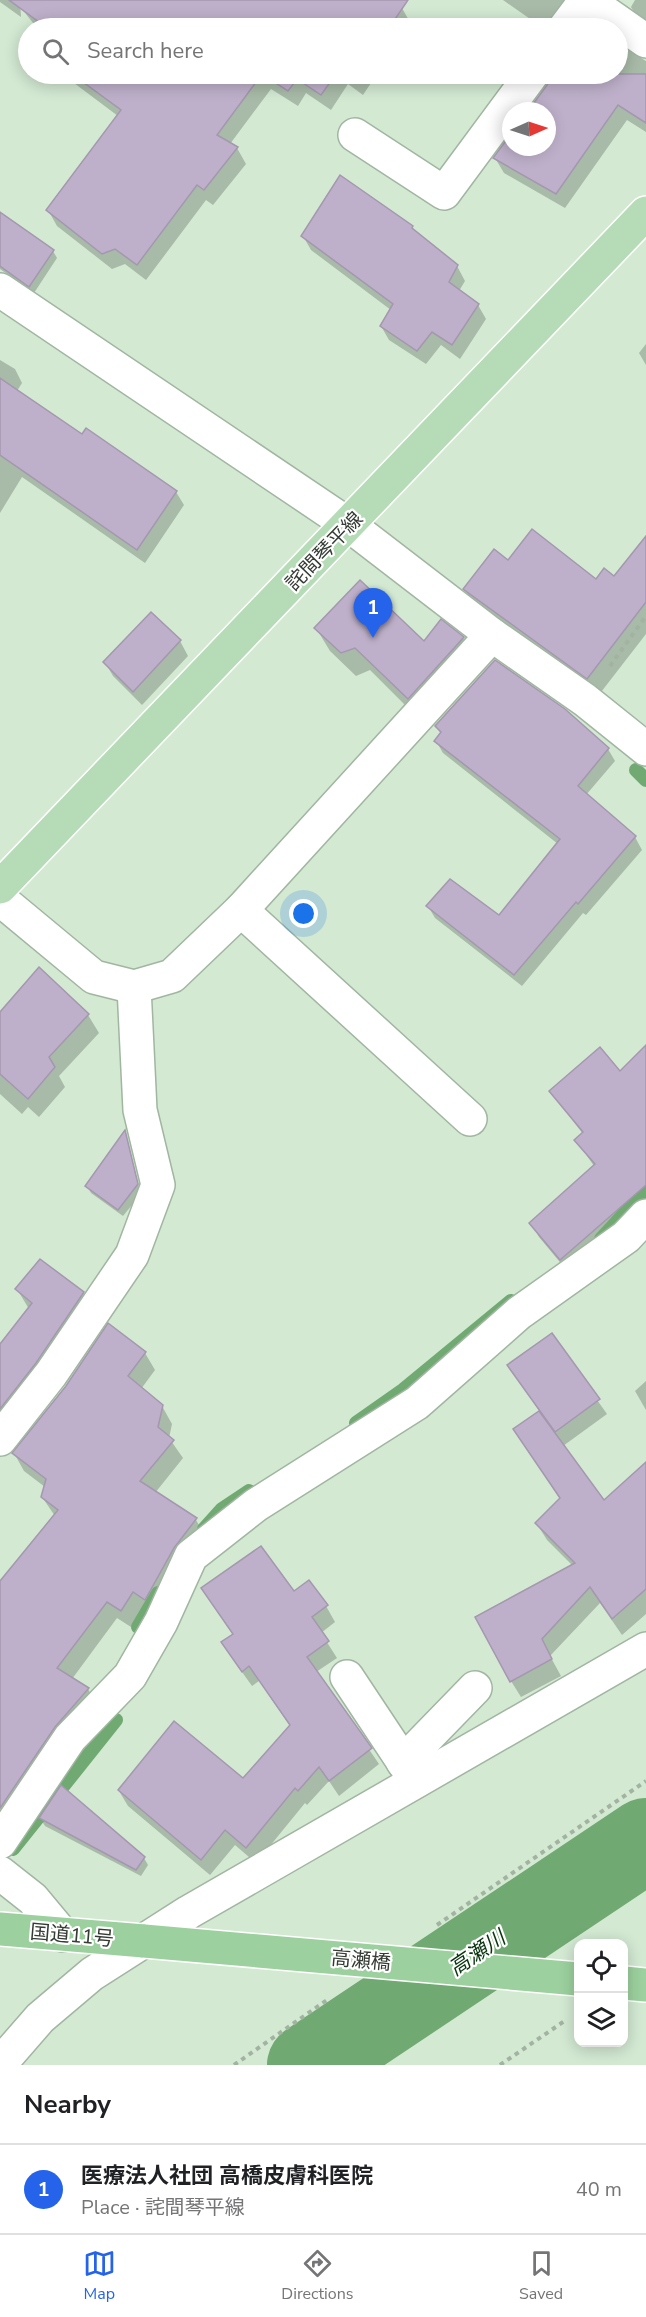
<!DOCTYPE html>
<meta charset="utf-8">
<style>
:root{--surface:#fff;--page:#f6f6f6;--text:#202124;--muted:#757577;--line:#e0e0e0;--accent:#2563eb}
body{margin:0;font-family:"Nunito Sans","Noto Sans JP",sans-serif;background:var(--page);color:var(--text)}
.controls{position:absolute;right:18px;bottom:18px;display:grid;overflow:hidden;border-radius:12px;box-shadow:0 3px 15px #0003}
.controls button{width:54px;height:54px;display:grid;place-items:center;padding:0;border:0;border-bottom:2px solid var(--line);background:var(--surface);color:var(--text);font:30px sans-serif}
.compass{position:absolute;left:502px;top:102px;width:54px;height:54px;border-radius:50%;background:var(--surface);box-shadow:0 3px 15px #0003;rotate:87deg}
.you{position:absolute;left:304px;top:914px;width:21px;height:21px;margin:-15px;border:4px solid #fff;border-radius:50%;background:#1a73e8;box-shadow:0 0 0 9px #1a73e833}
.badge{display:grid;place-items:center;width:39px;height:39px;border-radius:50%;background:var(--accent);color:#fff;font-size:20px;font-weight:700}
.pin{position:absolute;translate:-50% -50px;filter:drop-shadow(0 2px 3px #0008)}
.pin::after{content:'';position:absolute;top:32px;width:21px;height:18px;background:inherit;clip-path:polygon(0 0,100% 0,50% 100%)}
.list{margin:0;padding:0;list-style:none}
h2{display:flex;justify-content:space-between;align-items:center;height:78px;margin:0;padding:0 24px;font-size:26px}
h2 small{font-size:20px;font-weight:400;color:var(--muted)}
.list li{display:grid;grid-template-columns:39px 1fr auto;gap:18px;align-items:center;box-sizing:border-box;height:90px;padding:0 24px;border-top:2px solid var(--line)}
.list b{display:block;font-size:22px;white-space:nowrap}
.list p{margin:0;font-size:20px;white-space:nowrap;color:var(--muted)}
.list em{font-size:20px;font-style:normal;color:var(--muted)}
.icon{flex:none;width:33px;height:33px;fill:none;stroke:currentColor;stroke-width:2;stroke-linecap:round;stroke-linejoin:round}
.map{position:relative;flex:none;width:646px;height:2065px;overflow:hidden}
.search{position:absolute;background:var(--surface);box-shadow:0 3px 15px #0003;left:18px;right:18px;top:18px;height:66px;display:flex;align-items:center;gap:15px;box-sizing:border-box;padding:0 21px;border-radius:33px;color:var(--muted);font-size:22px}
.sheet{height:168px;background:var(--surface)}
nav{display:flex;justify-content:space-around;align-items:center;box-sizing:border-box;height:84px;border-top:2px solid var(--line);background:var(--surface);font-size:16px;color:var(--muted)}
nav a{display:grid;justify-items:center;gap:3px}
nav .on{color:var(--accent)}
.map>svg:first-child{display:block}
</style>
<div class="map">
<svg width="646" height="2065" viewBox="0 0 646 2065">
<rect width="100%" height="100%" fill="#d3e9d2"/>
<g fill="#0003">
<polygon points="0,0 20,0 21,17 0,2"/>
<polygon points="28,0 389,0 402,8 411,24 408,28 37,28 22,9"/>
<polygon points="503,0 565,0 568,5 552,28 543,28"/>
<polygon points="635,0 646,0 646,26 640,22 631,7"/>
<polygon points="618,44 646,61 646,132 627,120 565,208 504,173 495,158 511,136 511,147 547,147 547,111 530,111 548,86 552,76 554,74 618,74"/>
<polygon points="62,74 377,74 363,95 348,84 331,110 306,93 298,106 271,89 230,144 237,148 246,164 213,205 206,200 146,280 125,264 112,269 57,226 48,210 118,116"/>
<polygon points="412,227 416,233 457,266 465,281 459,291 478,305 486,319 460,359 441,345 426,364 389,340 381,326 391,310 311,250 303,236"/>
<polygon points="0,236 53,251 57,258 34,293 0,269"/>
<polygon points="646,344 646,365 639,353"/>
<polygon points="0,360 15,369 22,383 17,391 82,436 176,492 184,505 145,563 22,477 0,513"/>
<polygon points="508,563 597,581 605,570 646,603 646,634 598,696 476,608 465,590"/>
<polygon points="151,614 180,641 188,656 142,705 113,676 105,662"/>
<polygon points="441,621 463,638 477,662 422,722 370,670 356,676 330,651 316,628 424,643"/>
<polygon points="436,726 608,749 615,761 586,795 635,837 642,850 586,915 583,913 522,986 435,918 428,906 499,917 558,844 443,753 436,741 441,734"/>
<polygon points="0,1014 88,1015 99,1033 59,1076 65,1087 39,1117 28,1107 22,1114 0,1094"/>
<polygon points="646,1048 646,1206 569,1273 539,1237 531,1223 594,1166 576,1140 583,1134 551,1092 620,1074"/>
<polygon points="125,1132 141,1194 123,1216 91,1193 87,1186"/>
<polygon points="17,1289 83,1293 94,1311 0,1441 0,1347 29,1309"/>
<polygon points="551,1335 607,1414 563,1446 604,1502 646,1464 646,1614 622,1635 600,1603 550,1656 561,1676 521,1697 511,1681 573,1566 547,1540 537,1524 560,1499 515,1430 540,1412 509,1366"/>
<polygon points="145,1353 155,1370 141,1389 162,1406 172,1424 169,1438 183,1458 155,1493 196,1520 206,1537 155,1617 143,1608 131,1627 117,1618 72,1679 88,1689 98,1706 16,1817 0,1809 0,1583 55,1516 42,1497 45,1487 24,1471 14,1453"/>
<polygon points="646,1381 646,1410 635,1391"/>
<polygon points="203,1589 293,1594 326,1606 335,1622 321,1633 337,1658 316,1672 379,1764 339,1796 329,1781 307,1805 305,1803 256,1863 235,1845 210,1875 128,1806 119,1791 243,1780 291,1727 259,1681 252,1686 232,1658 223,1643 233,1635"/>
<polygon points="40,1818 144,1858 148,1865 141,1876 45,1826"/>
</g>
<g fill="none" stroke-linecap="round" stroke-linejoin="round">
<g stroke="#70a971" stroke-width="14">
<polyline points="636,770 646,780"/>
<polyline points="601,1239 646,1190"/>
<polyline points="356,1423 403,1390 511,1301"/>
<polyline points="204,1529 222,1509 249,1491"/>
<polyline points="138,1627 158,1593"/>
<polyline points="13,1849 116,1720"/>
</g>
<polyline stroke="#70a971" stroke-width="84" points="309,2065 646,1840"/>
</g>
<g fill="#beb0ca" stroke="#a497af" stroke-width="1.5">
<polygon points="9,0 408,0 389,28 47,28"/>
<polygon points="72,74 336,74 321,95 297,79 288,91 262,74 217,135 238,147 204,190 197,185 137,265 115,249 102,254 46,210 121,110"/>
<polygon points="552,74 646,74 646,123 618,105 556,194 493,158 511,134 511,147 547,147 547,111 528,111 547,85"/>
<polygon points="340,175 413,226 412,228 458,265 449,282 479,304 452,345 432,332 417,351 380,326 393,304 301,236"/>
<polygon points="0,212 54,250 29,287 0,266"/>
<polygon points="0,378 82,434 86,428 177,491 137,550 0,455"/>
<polygon points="532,529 596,579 604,568 614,576 646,536 646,602 587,679 463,589 494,549 508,560"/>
<polygon points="360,580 424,641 441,619 464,637 408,699 355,648 341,653 314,628"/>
<polygon points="151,612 181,640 133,692 103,662"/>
<polygon points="495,660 565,709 609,748 578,786 636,836 578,904 576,902 514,975 426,906 450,879 499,915 560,839 434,741 441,732 435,726"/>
<polygon points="39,967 89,1014 49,1057 55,1067 28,1099 0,1074 0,1012"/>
<polygon points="646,1045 646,1185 560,1260 529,1223 595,1164 574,1140 583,1132 549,1091 600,1047 620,1071"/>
<polygon points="125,1130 138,1184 118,1210 85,1186"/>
<polygon points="40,1259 84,1292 36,1363 0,1409 0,1344 32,1303 15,1289"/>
<polygon points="108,1323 146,1352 128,1376 163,1405 158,1427 174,1440 140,1481 197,1518 174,1548 145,1600 133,1592 121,1611 107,1602 57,1668 89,1688 55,1727 0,1808 0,1581 58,1510 41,1497 46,1479 12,1453 66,1386"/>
<polygon points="552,1333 600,1399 555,1432 507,1365"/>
<polygon points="539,1411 604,1500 646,1462 646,1589 612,1619 590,1587 542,1639 552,1659 510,1682 475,1617 575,1563 535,1523 560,1498 513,1429"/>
<polygon points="261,1546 294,1591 309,1580 328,1605 312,1617 329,1641 307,1657 372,1748 329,1781 319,1767 298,1791 295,1788 246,1848 225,1830 201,1860 118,1790 174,1721 243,1778 290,1725 249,1666 242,1672 221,1642 233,1634 201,1588"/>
<polygon points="61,1785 145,1857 136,1870 39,1818"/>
</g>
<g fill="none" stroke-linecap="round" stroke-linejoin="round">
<g stroke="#a1b6a1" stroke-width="36">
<g id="minor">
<polyline points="587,0 646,41"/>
<polyline points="565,28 586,0"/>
<polyline points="355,135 444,193 532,74"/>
<polyline points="0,290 349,525 492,635 585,700 646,749"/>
<polyline points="0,899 94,977 134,987 172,976 241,910 470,1119"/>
<polyline points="241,910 492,635"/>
<polyline points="0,1439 51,1374 132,1255 158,1185 140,1110 134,987"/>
<polyline points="347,1677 416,1781"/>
<polyline points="403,1762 475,1688"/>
<polyline points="0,1842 70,1738 130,1676 161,1622 191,1556 256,1505 417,1403 519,1313 626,1237 646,1216"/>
<polyline points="0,1873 33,1899 63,1935"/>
<polyline points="0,2064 40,2018 92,1974 189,1912 646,1649"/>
</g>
</g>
<g stroke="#fff" stroke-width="36">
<polyline id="primary" points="0,887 646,213"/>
</g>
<g stroke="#fff" stroke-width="36">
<g id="trunk">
<polyline points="0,1929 144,1941"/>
<polyline points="624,1983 646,1985"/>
</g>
</g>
<g stroke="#a2b3a1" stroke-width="4" stroke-dasharray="4.5 4.5" stroke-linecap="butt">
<polyline points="610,666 646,616"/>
<polyline points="437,1925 646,1781"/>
<polyline points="234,2065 327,2000"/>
<polyline points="500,2065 566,2020"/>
</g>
<use href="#minor" stroke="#fff" stroke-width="33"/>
<use href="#primary" stroke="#b5dcb6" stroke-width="33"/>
<use href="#trunk" stroke="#9cd09e" stroke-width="33"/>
<g stroke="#fff" stroke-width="36" stroke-linecap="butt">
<polyline id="trunk-bridge" points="144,1941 578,1979"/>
</g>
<use href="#trunk-bridge" stroke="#9cd09e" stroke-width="33"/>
</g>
<g text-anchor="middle" stroke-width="4.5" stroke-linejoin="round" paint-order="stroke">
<g font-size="20" fill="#343c34" stroke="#fff">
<text transform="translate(324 551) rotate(-46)" y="7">詫間琴平線</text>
<text transform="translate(72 1935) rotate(5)" y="7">国道11号</text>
<text transform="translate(361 1960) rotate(5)" y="7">高瀬橋</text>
</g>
<g font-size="21" font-style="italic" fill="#09340d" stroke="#fff">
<text transform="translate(477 1953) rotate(-34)" y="7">高瀬川</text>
</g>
</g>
</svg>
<div class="controls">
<button><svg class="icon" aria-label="locate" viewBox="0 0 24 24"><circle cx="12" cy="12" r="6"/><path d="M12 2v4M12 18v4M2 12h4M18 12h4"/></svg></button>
<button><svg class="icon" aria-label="layers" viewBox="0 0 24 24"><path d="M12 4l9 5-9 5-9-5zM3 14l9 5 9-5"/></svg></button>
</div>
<svg class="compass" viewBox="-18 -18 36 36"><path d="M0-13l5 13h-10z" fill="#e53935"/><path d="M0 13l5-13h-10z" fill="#757577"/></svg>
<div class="you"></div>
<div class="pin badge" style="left:373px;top:638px">1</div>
<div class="search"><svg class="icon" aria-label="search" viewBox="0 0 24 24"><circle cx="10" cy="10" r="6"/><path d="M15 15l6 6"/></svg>Search here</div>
</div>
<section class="sheet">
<h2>Nearby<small></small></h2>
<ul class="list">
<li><span class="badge">1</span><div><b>医療法人社団 高橋皮膚科医院</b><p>Place · 詫間琴平線</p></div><em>40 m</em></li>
</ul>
</section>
<nav>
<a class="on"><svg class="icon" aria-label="map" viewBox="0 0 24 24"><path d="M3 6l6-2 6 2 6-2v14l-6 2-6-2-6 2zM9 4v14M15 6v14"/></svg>Map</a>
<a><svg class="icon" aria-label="directions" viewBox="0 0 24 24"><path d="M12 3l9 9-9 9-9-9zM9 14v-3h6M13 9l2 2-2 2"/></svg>Directions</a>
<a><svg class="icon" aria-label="saved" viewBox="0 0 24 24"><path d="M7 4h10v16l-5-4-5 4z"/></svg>Saved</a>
</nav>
